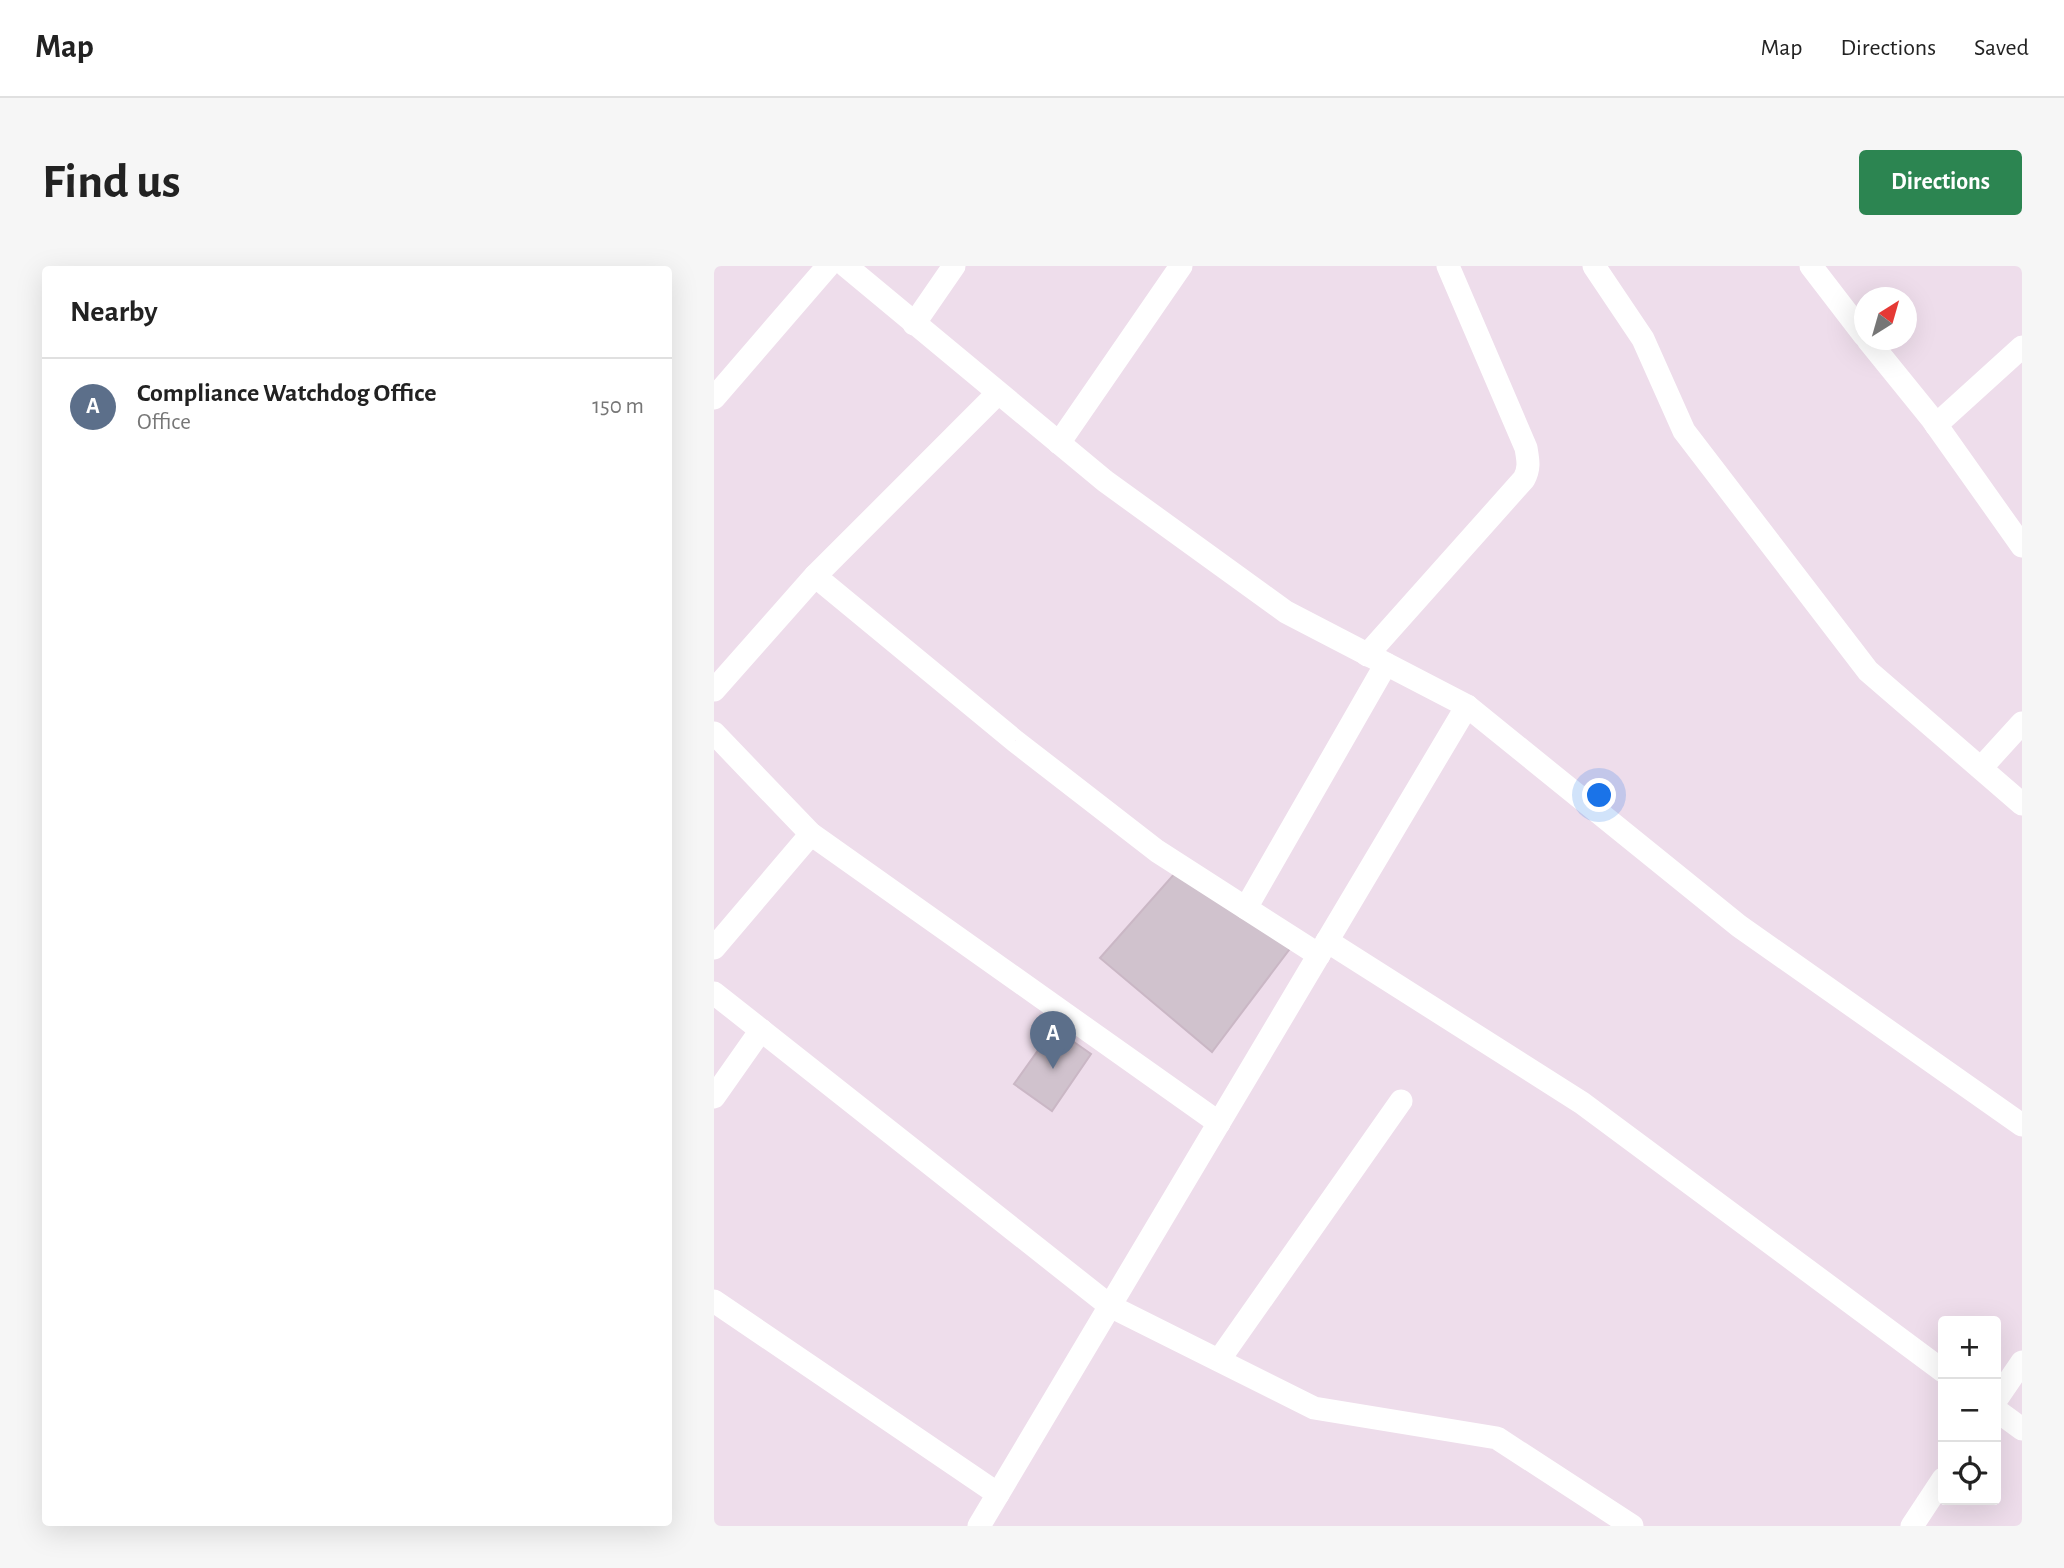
<!DOCTYPE html>
<meta charset="utf-8">
<style>
:root{--surface:#fff;--page:#f6f6f6;--text:#222;--muted:#767676;--line:#e0e0e0;--accent:#2c8551}
body{margin:0;font-family:"Alegreya Sans",sans-serif;background:var(--page);color:var(--text)}
.controls{position:absolute;right:21px;bottom:21px;display:grid;overflow:hidden;border-radius:7px;box-shadow:0 7px 28px #0002}
.controls button{width:63px;height:63px;display:grid;place-items:center;padding:0;border:0;border-bottom:2px solid var(--line);background:var(--surface);color:var(--text);font:35px sans-serif}
.compass{position:absolute;left:1140px;top:21px;width:63px;height:63px;border-radius:50%;background:var(--surface);box-shadow:0 7px 28px #0002;rotate:37deg}
.you{position:absolute;left:886px;top:530px;width:24px;height:24px;margin:-18px;border:5px solid #fff;border-radius:50%;background:#1a73e8;box-shadow:0 0 0 10px #1a73e833}
.badge{display:grid;place-items:center;width:46px;height:46px;border-radius:50%;background:var(--accent);color:#fff;font-size:23px;font-weight:700}
.pin{position:absolute;translate:-50% -58px;filter:drop-shadow(0 2px 4px #0008)}
.pin::after{content:'';position:absolute;top:37px;width:24px;height:21px;background:inherit;clip-path:polygon(0 0,100% 0,50% 100%)}
.list{margin:0;padding:0;list-style:none}
h2{display:flex;justify-content:space-between;align-items:center;height:91px;margin:0;padding:0 28px;font-size:30px}
h2 small{font-size:23px;font-weight:400;color:var(--muted)}
.list li{display:grid;grid-template-columns:46px 1fr auto;gap:21px;align-items:center;box-sizing:border-box;height:98px;padding:0 28px;border-top:2px solid var(--line)}
.list b{display:block;font-size:26px;white-space:nowrap}
.list p{margin:0;font-size:23px;white-space:nowrap;color:var(--muted)}
.list em{font-size:23px;font-style:normal;color:var(--muted)}
.icon{flex:none;width:38px;height:38px;fill:none;stroke:currentColor;stroke-width:2;stroke-linecap:round;stroke-linejoin:round}
.map{position:relative;flex:none;width:1308px;height:1260px;overflow:hidden;border-radius:7px}
header{display:flex;align-items:center;gap:42px;box-sizing:border-box;height:98px;padding:0 35px;background:var(--surface);border-bottom:2px solid var(--line)}
header strong{font-size:33px}
nav{display:flex;gap:38px;margin-inline-start:auto;font-size:24px}
.intro{display:flex;align-items:center;justify-content:space-between;box-sizing:border-box;height:168px;padding:0 42px}
h1{margin:0;font-size:49px}
.button{padding:18px 32px;border-radius:7px;background:var(--accent);color:#fff;font-size:24px;font-weight:700}
main{display:flex;gap:42px;padding:0 42px}
aside{flex:1;background:var(--surface);border-radius:7px;box-shadow:0 7px 28px #0002}
.map>svg:first-child{display:block}
</style>
<header>
<strong>Map</strong>
<nav><a>Map</a><a>Directions</a><a>Saved</a></nav>
</header>
<div class="intro"><h1>Find us</h1><a class="button">Directions</a></div>
<main>
<aside>
<h2>Nearby<small></small></h2>
<ul class="list">
<li><span class="badge" style="background:#5c6f8a">A</span><div><b>Compliance Watchdog Office</b><p>Office</p></div><em>150 m</em></li>
</ul>
</aside>
<div class="map">
<svg width="1308" height="1260" viewBox="0 0 1308 1260">
<rect width="100%" height="100%" fill="#eeddeb"/>
<g fill="#d0c2cd" stroke="#cab7c5" stroke-width="2">
<polygon points="462,606 581,676 498,786 386,692"/>
<polygon points="340,762 377,788 338,845 300,818"/>
</g>
<g fill="none" stroke-linecap="round" stroke-linejoin="round">
<g stroke="#fff" stroke-width="23">
<polyline points="132,0 391,215 572,346 753,440 1025,660 1308,859"/>
<polyline points="880,0 929,73 970,165 1154,405 1308,538"/>
<polyline points="1097,0 1150,69"/>
<polyline points="200,58 240,0"/>
<polyline points="1154,74 1218,153 1308,280"/>
<polyline points="0,132 114,0"/>
<polyline points="1222,159 1308,81"/>
<polyline points="345,177 467,0"/>
<polyline points="101,310 301,475 443,585 605,689"/>
<path d="M653 389 810 213C816 202 814 194 812 182L734 0"/>
<polyline points="0,424 101,310 284,127"/>
<polyline points="0,467 97,568 505,857"/>
<polyline points="1267,502 1308,457"/>
<polyline points="532,642 672,398"/>
<polyline points="613,675 868,837 1229,1105"/>
<polyline points="0,682 97,568"/>
<polyline points="0,727 396,1040 600,1142 783,1172 918,1260"/>
<polyline points="0,831 47,764"/>
<polyline points="0,1035 284,1228"/>
<polyline points="505,1094 687,835"/>
<polyline points="1282,1134 1308,1096"/>
<polyline points="1282,1144 1308,1163"/>
<polyline points="265,1260 753,440"/>
<polyline points="1198,1260 1229,1213"/>
</g>
</g>
</svg>
<div class="controls">
<button>+</button>
<button>−</button>
<button><svg class="icon" aria-label="locate" viewBox="0 0 24 24"><circle cx="12" cy="12" r="6"/><path d="M12 2v4M12 18v4M2 12h4M18 12h4"/></svg></button>
</div>
<svg class="compass" viewBox="-18 -18 36 36"><path d="M0-13l5 13h-10z" fill="#e53935"/><path d="M0 13l5-13h-10z" fill="#767676"/></svg>
<div class="you"></div>
<div class="pin badge" style="left:339px;top:803px;background:#5c6f8a">A</div>
</div>
</main>
